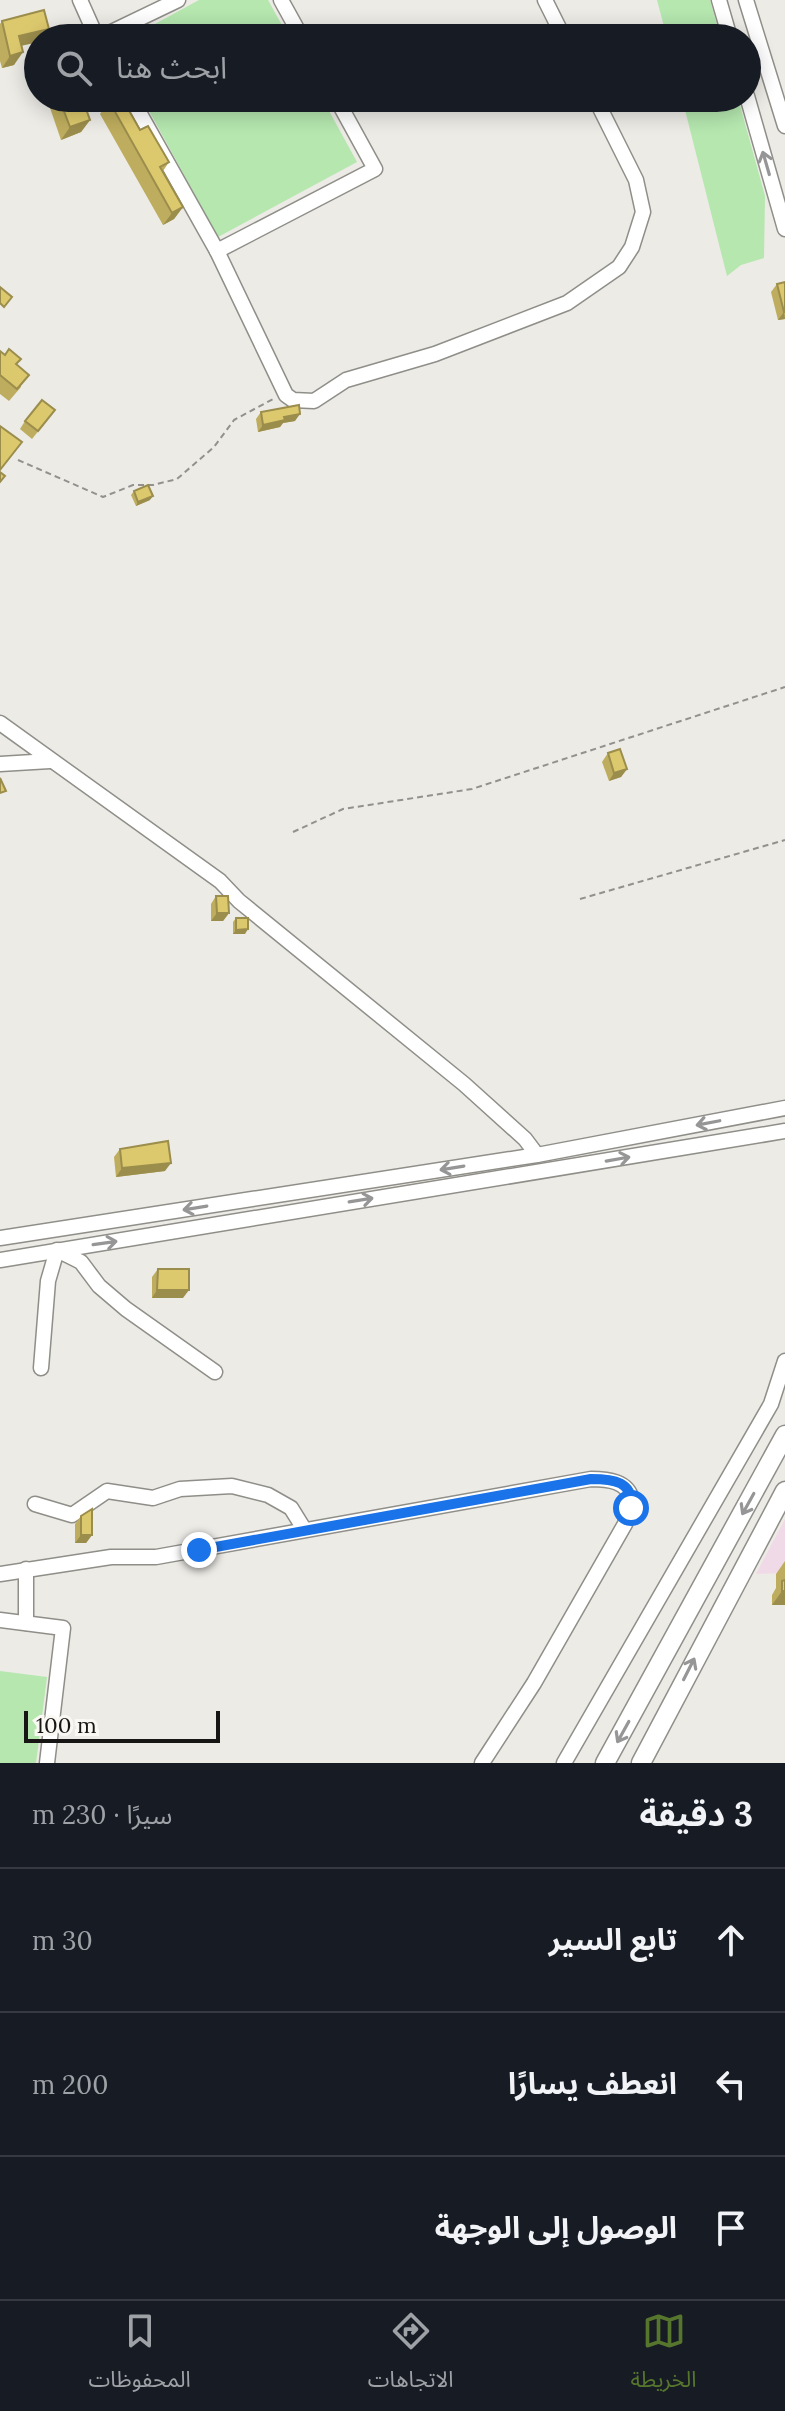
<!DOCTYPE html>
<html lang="ar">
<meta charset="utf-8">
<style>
:root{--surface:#171b24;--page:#242831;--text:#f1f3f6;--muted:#9ea1a6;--line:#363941;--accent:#56762d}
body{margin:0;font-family:Lora,"Noto Sans Arabic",serif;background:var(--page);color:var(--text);direction:rtl}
.scale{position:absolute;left:24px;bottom:20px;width:196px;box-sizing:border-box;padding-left:8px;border:4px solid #171615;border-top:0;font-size:22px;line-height:28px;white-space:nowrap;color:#171615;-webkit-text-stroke:6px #faf8f3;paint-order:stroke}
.stop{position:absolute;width:24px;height:24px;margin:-18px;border:6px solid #1a73e8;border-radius:50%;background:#fff}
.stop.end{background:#1a73e8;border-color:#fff;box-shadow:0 2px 8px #0008}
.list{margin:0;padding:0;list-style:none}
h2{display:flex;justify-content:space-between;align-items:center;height:104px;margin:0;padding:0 32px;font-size:34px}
h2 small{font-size:26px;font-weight:400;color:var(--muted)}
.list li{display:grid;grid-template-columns:52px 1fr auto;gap:24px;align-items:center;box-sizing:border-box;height:144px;padding:0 32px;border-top:2px solid var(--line)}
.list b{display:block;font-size:30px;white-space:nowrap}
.list em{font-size:26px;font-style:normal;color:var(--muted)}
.icon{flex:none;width:44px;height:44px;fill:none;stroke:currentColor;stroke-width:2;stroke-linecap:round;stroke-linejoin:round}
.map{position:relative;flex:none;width:785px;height:1763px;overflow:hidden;direction:ltr}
.search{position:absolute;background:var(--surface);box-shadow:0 4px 20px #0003;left:24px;right:24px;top:24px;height:88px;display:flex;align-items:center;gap:20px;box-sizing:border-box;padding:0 28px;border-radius:44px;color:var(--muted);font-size:30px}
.sheet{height:536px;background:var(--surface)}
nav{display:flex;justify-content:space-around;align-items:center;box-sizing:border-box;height:112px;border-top:2px solid var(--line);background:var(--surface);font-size:22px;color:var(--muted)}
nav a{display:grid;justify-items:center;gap:4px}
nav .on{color:var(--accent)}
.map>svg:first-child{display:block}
</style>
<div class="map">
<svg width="785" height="1763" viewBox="0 0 785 1763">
<rect width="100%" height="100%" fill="#ecebe6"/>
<polygon fill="#f0dae7" points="785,1519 785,1573 756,1574"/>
<g fill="#b5e7af">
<polygon points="199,0 268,0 289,38 129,38"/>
<polygon points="657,0 710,0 721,38 667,38"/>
<polygon points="142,98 322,98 357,162 218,237"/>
<polygon points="682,98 738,98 765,196 764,258 741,265 727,276"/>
<polygon points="0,1671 47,1677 36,1763 0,1763"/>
</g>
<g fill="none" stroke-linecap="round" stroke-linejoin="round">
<g stroke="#8f8e88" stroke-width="17">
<g id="minor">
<polyline points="80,0 97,38"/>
<polyline points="281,0 302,38"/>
<polyline points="545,0 564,38"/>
<polyline points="719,0 730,38"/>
<polyline points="746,0 785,126"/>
<polyline points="99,38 178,0"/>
<polyline points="747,96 785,229"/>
<polyline points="131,98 217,251 286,395 293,400 314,401 346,380 435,354 567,303 619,267 632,247 643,212 636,180 595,98"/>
<polyline points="217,251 375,169 336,98"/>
<polyline points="0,723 220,881 239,901 464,1084 525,1139 537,1155"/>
<polyline points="0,764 50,761"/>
<polyline points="0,1238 537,1155 785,1108"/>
<polyline points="0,1260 785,1131"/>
<polyline points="41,1368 48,1281 57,1250 81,1262 99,1286 126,1309 215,1372"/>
<polyline points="35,1504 72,1515 107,1491 153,1498 180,1489 232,1486 268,1495 291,1508 304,1529"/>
<path d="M0 1574 111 1557H156L591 1479C608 1479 628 1481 632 1500L625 1524 534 1683 482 1763"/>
<polyline points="0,1620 63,1628 47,1763"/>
<polyline points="26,1623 26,1569"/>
<polyline points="564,1763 771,1404 785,1361"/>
</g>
</g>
<g stroke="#8f8e88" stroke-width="21">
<g id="major">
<polyline points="605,1763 785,1435"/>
<polyline points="641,1763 785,1491"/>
</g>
</g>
<g stroke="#92918e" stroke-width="2" stroke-dasharray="6 4" stroke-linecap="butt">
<polyline points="18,460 103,497 133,485 153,485 177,479 214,447 234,420 273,399"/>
<polyline points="293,832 343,809 472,789 785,687"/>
<polyline points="580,899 785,840"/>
</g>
<use href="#minor" stroke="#fff" stroke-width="14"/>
<use href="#major" stroke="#fff" stroke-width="18"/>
</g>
<g fill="#bead5e">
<polygon points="2,21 49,29 42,38 38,38 38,42 21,46 14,65 2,68 0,61 0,24"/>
<polygon points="50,98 82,98 90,120 81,132 61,140 48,102"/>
<polygon points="109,101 140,130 169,162 163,171 183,207 174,219 163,225 100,114"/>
<polygon points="785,282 785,319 778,320 771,292 777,284"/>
<polygon points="0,351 17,365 21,387 9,401 0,394"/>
<polygon points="55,410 32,439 20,429 25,421"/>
<polygon points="261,412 295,421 283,423 280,427 258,432 256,419"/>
<polygon points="134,491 150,500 136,506 131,495"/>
<polygon points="608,753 627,769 621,777 609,781 602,762"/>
<polygon points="216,896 229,913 223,921 211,921 211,904"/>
<polygon points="236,918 245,934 233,934 233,922"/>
<polygon points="120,1149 165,1171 116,1177 114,1157"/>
<polygon points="158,1269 183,1298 152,1298 152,1277"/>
<polygon points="81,1516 92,1535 86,1543 75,1543 75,1524"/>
<polygon points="785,1561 785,1605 772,1605 772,1595 776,1588 776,1574"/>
</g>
<g fill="#9b8d4c">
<polygon points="49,29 42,38 38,38 38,42 10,48 19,36"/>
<polygon points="23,52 14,65 2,68 10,56"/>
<polygon points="90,120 81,132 61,140 70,127"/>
<polygon points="183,207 174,219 163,225 172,213"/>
<polygon points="784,312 785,319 778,320"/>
<polygon points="300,414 295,421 283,423 280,427 258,432 263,425 284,417"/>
<polygon points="153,496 150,500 136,506 138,502"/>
<polygon points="627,769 621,777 609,781 614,773"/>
<polygon points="217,913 229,913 223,921 211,921"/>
<polygon points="248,929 245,934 233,934 236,930"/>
<polygon points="171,1163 165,1171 116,1177 122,1168"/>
<polygon points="157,1290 189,1290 183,1298 152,1298"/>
<polygon points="81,1535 92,1535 86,1543 75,1543"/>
<polygon points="782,1591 785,1591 785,1605 772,1605"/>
</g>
<g fill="#ddc96d" stroke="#9b8d4c" stroke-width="2">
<polygon points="44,10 49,29 19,36 23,52 10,56 2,21"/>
<polygon points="59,98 82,98 90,120 70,127"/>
<polygon points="115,98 122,98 140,130 148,126 169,162 160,167 183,207 172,213 109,101"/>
<polygon points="785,282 785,312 784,312 777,284"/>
<polygon points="0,287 12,297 4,307 0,303"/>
<polygon points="9,349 21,359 16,364 29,375 17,389 0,375 0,351 5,355"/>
<polygon points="42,400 55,410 38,431 25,421"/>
<polygon points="299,405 300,414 284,417 285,420 263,425 261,412"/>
<polygon points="0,426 22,442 0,470"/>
<polygon points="0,472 5,476 0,482"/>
<polygon points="148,485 153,496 138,502 134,491"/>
<polygon points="620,749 627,769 614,773 608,753"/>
<polygon points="0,778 6,791 0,793"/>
<polygon points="216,896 228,896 229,913 217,913"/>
<polygon points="236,918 248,918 248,929 236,930"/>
<polygon points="168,1141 171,1163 122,1168 120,1149"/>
<polygon points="158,1269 189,1269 189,1290 157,1290"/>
<polygon points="92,1509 92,1535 81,1535 81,1516"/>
<polygon points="785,1580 785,1591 782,1591 782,1581"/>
</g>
<defs><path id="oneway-shaft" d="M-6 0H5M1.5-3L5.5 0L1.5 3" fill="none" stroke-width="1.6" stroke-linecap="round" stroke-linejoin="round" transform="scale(2)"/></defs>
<g stroke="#979696">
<use href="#oneway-shaft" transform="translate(766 163) rotate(-106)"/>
<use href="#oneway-shaft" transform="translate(708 1123) rotate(169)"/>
<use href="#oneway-shaft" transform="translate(618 1159) rotate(-10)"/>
<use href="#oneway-shaft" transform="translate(452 1168) rotate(171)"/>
<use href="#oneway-shaft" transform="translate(361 1200) rotate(-9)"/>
<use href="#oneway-shaft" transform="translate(195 1208) rotate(171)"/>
<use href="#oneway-shaft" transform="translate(105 1243) rotate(-8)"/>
<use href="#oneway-shaft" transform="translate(748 1504) rotate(119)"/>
<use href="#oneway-shaft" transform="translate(689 1669) rotate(-63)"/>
<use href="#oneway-shaft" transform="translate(623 1732) rotate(119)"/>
</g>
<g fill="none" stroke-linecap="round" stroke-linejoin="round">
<path stroke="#1a73e8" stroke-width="10" d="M199 1550 591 1479C613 1479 634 1481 631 1508"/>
</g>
</svg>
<div class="scale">100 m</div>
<div class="stop" style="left:631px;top:1508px"></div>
<div class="stop end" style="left:199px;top:1550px"></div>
<div class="search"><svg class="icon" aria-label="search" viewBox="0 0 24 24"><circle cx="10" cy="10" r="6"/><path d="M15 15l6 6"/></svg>ابحث هنا</div>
</div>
<section class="sheet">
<h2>3 دقيقة<small>سيرًا · 230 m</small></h2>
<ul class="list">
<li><svg class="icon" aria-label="ahead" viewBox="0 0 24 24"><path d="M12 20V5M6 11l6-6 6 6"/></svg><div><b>تابع السير</b></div><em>30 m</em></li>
<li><svg class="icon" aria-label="left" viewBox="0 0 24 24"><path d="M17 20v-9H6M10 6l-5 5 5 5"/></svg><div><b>انعطف يسارًا</b></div><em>200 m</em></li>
<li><svg class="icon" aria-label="arrive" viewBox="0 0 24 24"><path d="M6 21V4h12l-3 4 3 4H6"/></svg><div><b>الوصول إلى الوجهة</b></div></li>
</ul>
</section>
<nav>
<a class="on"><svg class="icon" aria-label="map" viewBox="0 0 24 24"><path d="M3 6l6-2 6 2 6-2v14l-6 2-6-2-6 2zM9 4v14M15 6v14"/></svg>الخريطة</a>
<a><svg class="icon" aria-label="directions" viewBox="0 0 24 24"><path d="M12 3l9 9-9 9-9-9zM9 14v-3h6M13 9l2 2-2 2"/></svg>الاتجاهات</a>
<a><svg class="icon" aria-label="saved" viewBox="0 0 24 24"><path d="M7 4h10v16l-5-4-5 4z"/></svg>المحفوظات</a>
</nav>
